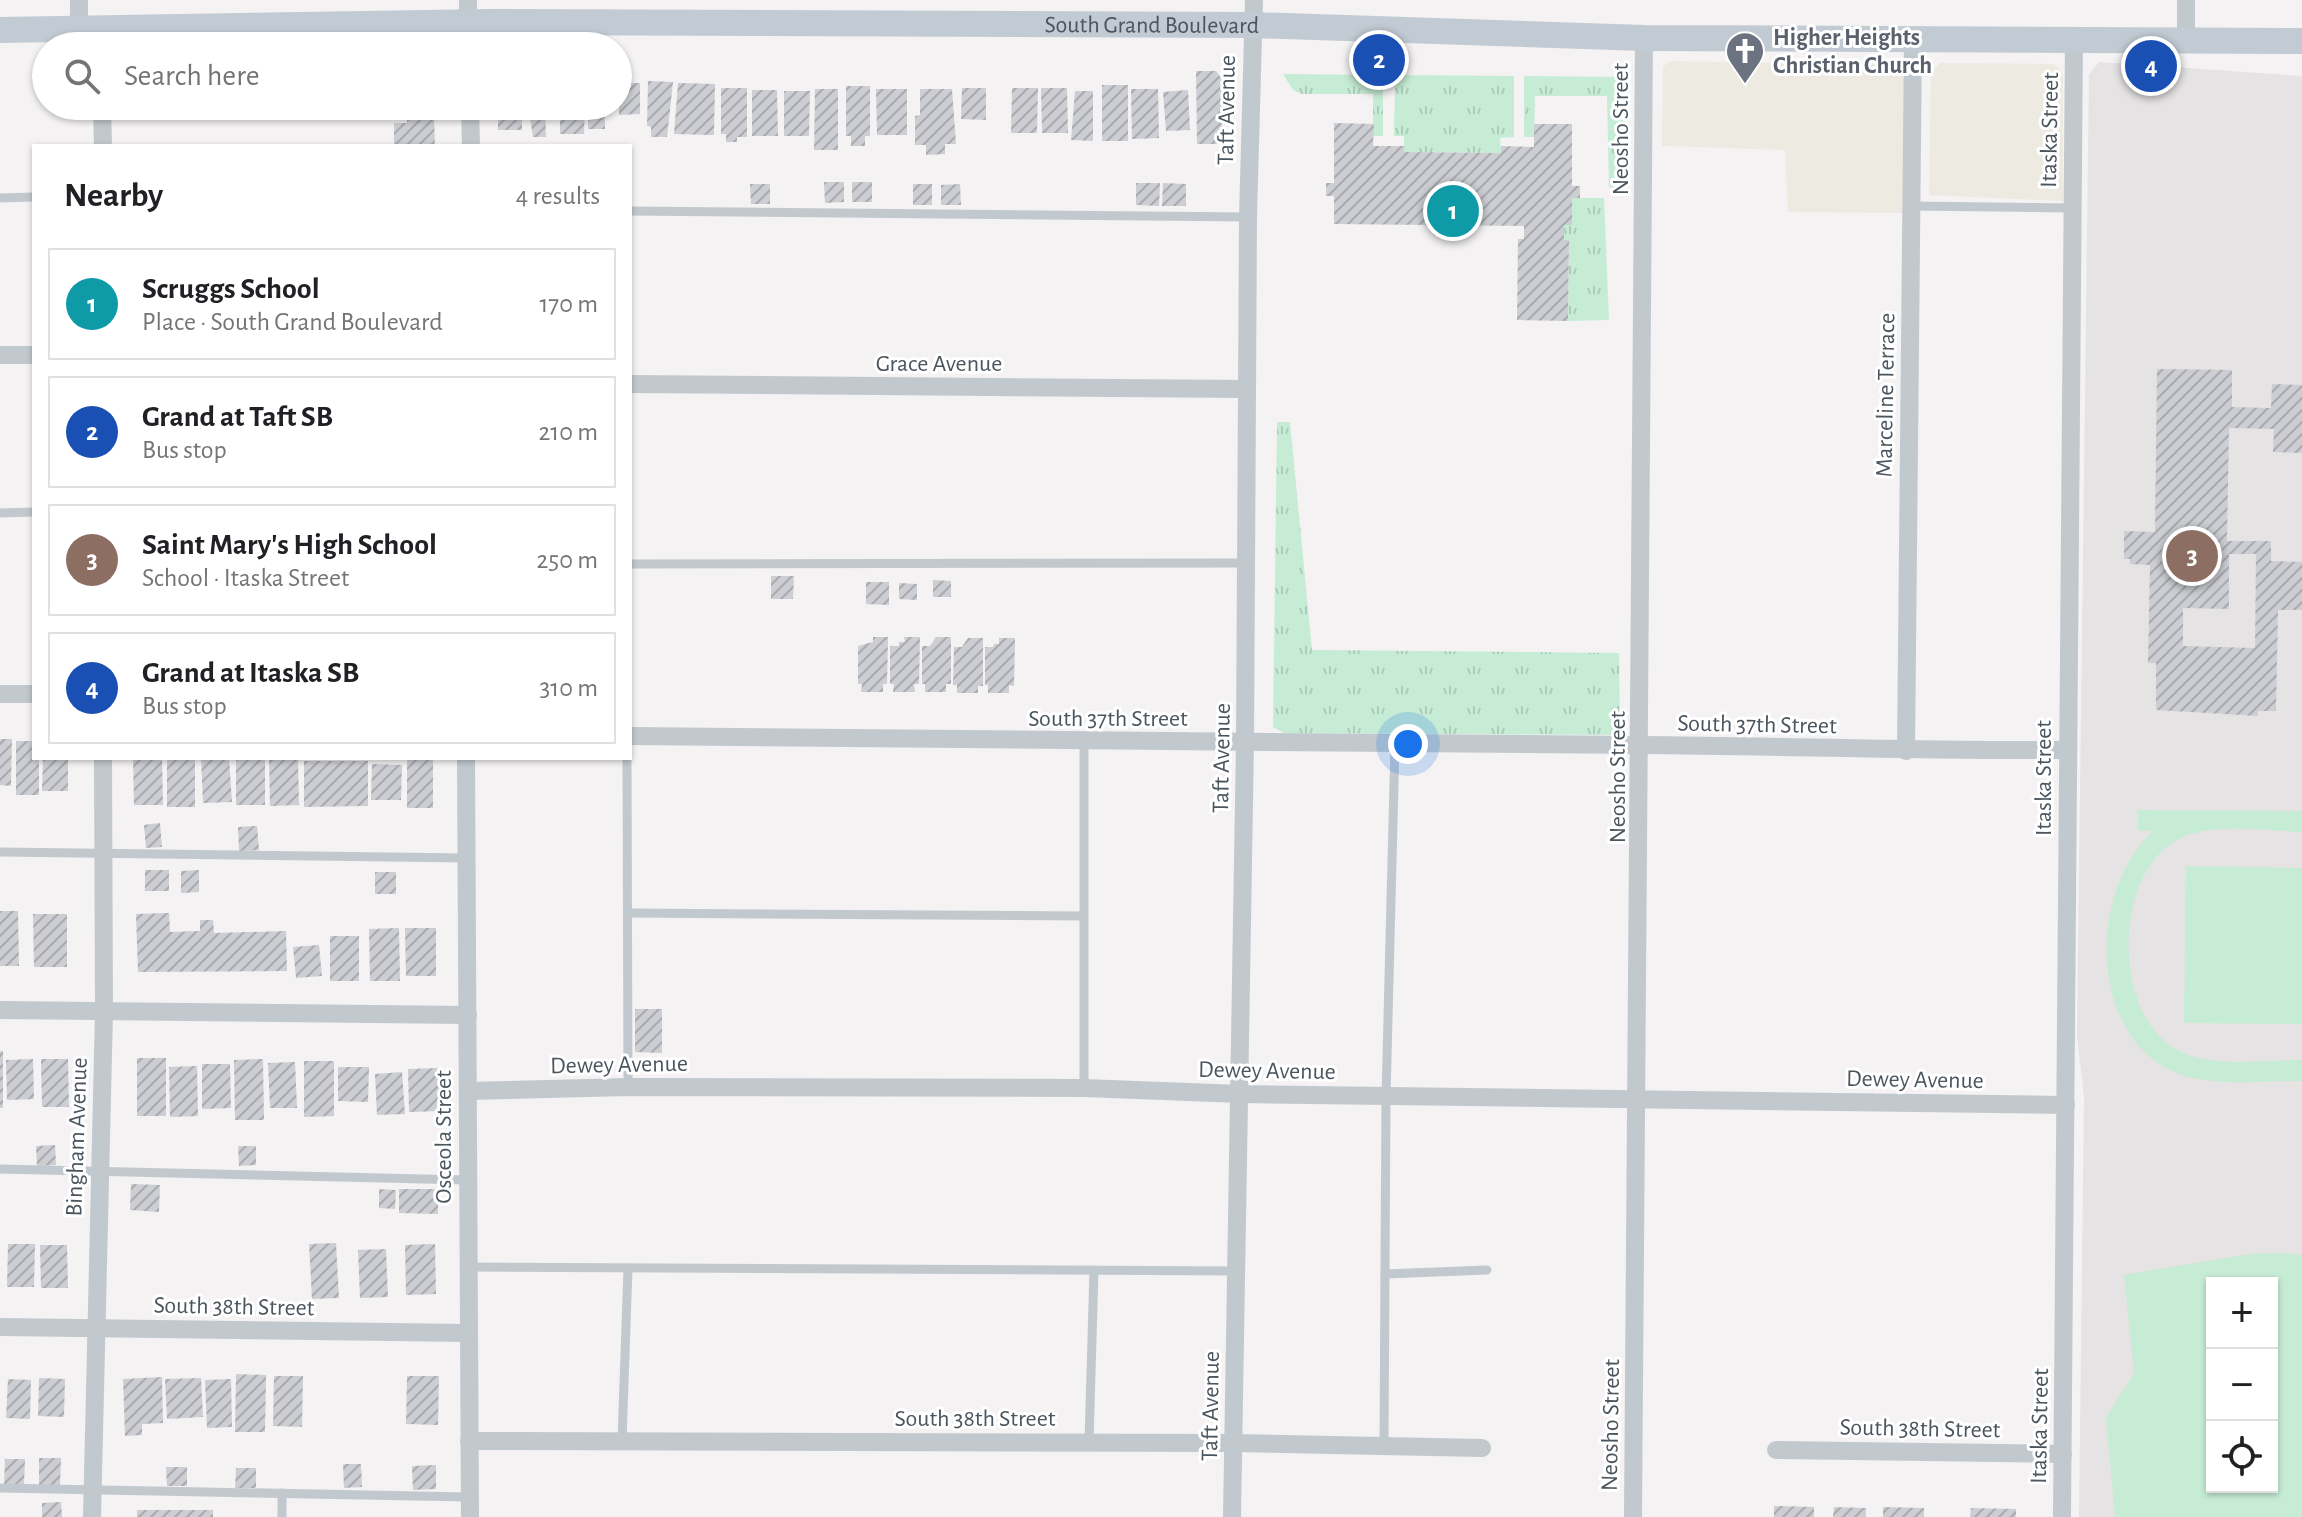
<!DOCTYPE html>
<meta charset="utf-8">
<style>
:root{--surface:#fff;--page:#f2f2f2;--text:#202124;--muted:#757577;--line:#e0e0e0;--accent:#2d75d2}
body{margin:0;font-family:"Alegreya Sans",sans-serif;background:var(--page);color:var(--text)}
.controls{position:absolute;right:24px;bottom:24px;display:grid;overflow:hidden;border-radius:0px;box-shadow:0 2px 6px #0004}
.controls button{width:72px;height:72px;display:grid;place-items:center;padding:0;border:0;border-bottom:2px solid var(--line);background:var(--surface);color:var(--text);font:40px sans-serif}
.you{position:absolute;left:1408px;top:744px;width:28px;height:28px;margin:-20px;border:6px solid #fff;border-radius:50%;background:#1a73e8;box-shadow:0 0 0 12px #1a73e833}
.badge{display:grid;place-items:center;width:52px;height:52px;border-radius:50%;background:var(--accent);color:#fff;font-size:26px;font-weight:700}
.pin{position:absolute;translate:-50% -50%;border:4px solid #fff;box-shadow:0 2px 8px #0006}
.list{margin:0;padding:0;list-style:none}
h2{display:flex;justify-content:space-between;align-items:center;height:104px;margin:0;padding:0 32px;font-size:34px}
h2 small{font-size:26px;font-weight:400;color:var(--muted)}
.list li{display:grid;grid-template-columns:52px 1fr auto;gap:24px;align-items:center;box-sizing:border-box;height:112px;margin:0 16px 16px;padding:0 16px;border:2px solid var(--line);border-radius:0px}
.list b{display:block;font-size:30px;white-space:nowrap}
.list p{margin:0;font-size:26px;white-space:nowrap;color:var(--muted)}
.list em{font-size:26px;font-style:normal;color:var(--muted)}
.icon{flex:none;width:44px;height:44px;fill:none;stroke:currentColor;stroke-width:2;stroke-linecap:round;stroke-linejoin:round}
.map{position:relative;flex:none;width:2302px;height:1517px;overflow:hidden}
.search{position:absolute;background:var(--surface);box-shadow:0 2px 6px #0004;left:32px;top:32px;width:600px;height:88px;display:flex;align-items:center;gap:20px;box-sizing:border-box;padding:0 28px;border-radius:44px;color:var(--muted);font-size:30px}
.panel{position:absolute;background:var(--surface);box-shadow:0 2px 6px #0004;left:32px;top:144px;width:600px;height:616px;border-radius:0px}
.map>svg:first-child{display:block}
</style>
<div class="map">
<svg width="2302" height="1517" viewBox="0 0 2302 1517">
<defs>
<pattern id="grass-tufts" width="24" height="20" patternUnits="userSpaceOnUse" patternTransform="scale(2)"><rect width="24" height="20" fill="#c6ecd5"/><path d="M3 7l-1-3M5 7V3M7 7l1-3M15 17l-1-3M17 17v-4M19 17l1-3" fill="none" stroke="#acccb9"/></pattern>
<pattern id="building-hatch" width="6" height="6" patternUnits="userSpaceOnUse" patternTransform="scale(2)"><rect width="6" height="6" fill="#ccced3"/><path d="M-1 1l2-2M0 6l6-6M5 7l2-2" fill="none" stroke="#a8aaae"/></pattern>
</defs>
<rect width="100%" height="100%" fill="#f4f2f2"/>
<g fill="#edeae2">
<polygon points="1670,61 1902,65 1905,71 1905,213 1788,212 1785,150 1662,146 1663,67"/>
<polygon points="1940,63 2053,64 2059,68 2063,75 2063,201 1929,195 1931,73"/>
</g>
<path fill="#e5e3e3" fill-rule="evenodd" d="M2099 62 2302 76V1517H2079L2084 1097 2077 1036 2089 75ZM2212 1283H2272V1487H2212Z"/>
<g fill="url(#grass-tufts)">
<polygon points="1283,74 1383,75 1383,136 1373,136 1373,94 1302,94 1293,90"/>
<polygon points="1395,75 1514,76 1514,137 1500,138 1501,153 1404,152 1404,136 1394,136"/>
<polygon points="1524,76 1626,77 1625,188 1609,187 1607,96 1535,96 1534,137 1524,137"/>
<polygon points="1572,198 1604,198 1609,320 1568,321 1569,240 1564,240 1564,225 1572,225"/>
<polygon points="1277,422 1290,422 1312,650 1619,653 1620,735 1284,733 1273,727"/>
</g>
<g fill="#c6ecd5" fill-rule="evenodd">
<path d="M2138 810 2302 811V832C2264 831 2210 821 2175 841 2112 878 2112 1020 2181 1052 2214 1068 2265 1060 2302 1060V1081C2260 1080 2206 1089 2168 1069 2087 1027 2091 887 2153 831L2138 830Z"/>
<polygon points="2186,866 2302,868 2302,1024 2184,1023"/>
<path d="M2282 1253 2302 1255V1517H2115L2106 1417 2134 1374 2124 1275 2251 1254ZM2272 1283V1487H2212V1283Z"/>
</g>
<g fill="url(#building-hatch)" fill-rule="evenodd">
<polygon points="1196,71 1216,71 1222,79 1222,144 1197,144"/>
<polygon points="648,81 673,82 667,137 651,137 651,127 647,126"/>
<polygon points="619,83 640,83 640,114 619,115"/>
<polygon points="678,83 715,84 714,135 674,134"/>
<rect x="1102" y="85" width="26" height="56"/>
<polygon points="846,86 870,86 870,136 865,136 865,146 851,146 851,136 846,136"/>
<polygon points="721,88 747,88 747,137 737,137 737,142 726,142 726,134 721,134"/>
<polygon points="962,88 986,88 986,120 961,119"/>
<polygon points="1012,88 1038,88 1037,133 1011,133"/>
<polygon points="1041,88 1067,88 1068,133 1042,133"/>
<polygon points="815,89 838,89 838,150 814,150"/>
<polygon points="876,89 907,89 907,135 877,135"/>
<polygon points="920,89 952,89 956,144 945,144 945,154 926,155 926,145 915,145 915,116 920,115"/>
<polygon points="1131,89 1158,89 1159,138 1132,139"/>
<polygon points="752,90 777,90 778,136 752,136"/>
<polygon points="1188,90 1190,130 1166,131 1163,92"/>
<polygon points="784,91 810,91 809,136 784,136"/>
<polygon points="1075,91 1093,91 1093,141 1071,140"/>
<polygon points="391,106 441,106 441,114 434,115 435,146 394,146 394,123 407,123 407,119 392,120"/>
<rect x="498" y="106" width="24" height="24"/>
<polygon points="528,106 545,106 546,137 533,137"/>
<polygon points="560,106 585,106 584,134 560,134"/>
<rect x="588" y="106" width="17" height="23"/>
<polygon points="1334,123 1374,124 1373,146 1405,146 1404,152 1501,153 1501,146 1534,147 1534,124 1572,124 1572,186 1580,186 1580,198 1572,198 1572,225 1564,225 1564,240 1569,240 1568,321 1517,320 1518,239 1524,239 1524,226 1334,224 1334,196 1326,196 1326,183 1334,183"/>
<polygon points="824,182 844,182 844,202 825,203"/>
<rect x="852" y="182" width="20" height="20"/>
<polygon points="1136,183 1160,183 1159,206 1136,205"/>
<polygon points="1163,183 1186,184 1186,206 1162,206"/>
<polygon points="750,184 770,184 770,204 751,204"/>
<rect x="913" y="184" width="19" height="21"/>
<polygon points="960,184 961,205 941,205 941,185"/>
<path d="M2157 369 2232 370V407L2271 408 2272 384 2302 385V453L2273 452 2274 429 2229 428 2227 541H2271V561L2302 562V610H2278L2276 711H2258V716L2156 710V663H2148L2150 565 2130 564V559H2124V531L2155 532ZM2229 554H2256L2255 648 2183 646V608L2229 609Z"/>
<polygon points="771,576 794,576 793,599 771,599"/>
<polygon points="933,580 951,581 951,597 933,597"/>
<polygon points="866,582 889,582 889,605 866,604"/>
<polygon points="899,583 917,584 917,600 899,599"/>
<polygon points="873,637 888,637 887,684 883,684 883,692 861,692 862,684 858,684 858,646 873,642"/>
<polygon points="904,637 920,637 919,684 914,684 915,692 893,692 894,684 890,684 890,646 899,646 899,642 905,642"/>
<polygon points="936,637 951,637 951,684 946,684 946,692 925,692 925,684 922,684 922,646 930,646"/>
<polygon points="968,638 983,638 983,686 978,686 978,693 957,693 957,685 953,685 954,647 962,647"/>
<polygon points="999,638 1015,638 1014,686 1009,685 1009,693 988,693 988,685 985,685 985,647 993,647 994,644 999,644"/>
<polygon points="0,739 12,739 11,786 0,785"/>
<polygon points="16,741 34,741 34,758 39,758 39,795 16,795"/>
<polygon points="43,758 68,758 68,791 42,791"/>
<polygon points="133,758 162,758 163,805 134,805"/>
<rect x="167" y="758" width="28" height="49"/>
<polygon points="201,758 229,758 232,802 203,803"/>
<rect x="236" y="758" width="29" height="47"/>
<polygon points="269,758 298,758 299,805 270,806"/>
<rect x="407" y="758" width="26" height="50"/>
<polygon points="304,761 368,761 368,806 304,807"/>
<polygon points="372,764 402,765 401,800 371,800"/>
<polygon points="160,823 162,847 146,848 144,825"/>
<polygon points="257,826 259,850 239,851 238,827"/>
<rect x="145" y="870" width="24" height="21"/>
<polygon points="199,870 199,892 181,893 181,871"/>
<rect x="375" y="872" width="21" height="22"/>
<polygon points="0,911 18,911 19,966 0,966"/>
<polygon points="169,913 170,932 200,931 200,920 213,920 214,933 286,931 287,971 138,972 136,914"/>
<polygon points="33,914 67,914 67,967 34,967"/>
<polygon points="399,928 400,981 370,981 369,929"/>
<polygon points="405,928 436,928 436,976 406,976"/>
<rect x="330" y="936" width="29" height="45"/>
<polygon points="319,945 322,976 296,978 293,947"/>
<polygon points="635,1009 662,1009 662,1053 635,1052"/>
<rect x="0" y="1051" width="3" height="57"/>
<rect x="137" y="1058" width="29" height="58"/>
<polygon points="33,1059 34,1099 7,1100 6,1060"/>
<polygon points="41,1059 68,1059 69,1107 42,1107"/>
<polygon points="263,1059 264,1120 235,1120 234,1060"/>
<polygon points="304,1061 334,1061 334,1116 304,1117"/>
<polygon points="295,1062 297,1108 270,1108 268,1063"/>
<polygon points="202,1064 230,1064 231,1108 202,1109"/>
<polygon points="197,1066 198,1116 170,1117 169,1067"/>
<polygon points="338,1067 369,1067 368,1102 338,1101"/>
<polygon points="439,1068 441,1111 409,1112 408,1069"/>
<polygon points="402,1072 405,1114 377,1115 375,1074"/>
<polygon points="55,1145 56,1165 37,1166 36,1146"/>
<polygon points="238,1146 256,1146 256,1165 239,1166"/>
<polygon points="131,1184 160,1185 159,1212 130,1210"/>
<polygon points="379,1189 396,1190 395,1209 379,1208"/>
<polygon points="399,1189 438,1189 438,1214 399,1213"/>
<polygon points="336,1243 339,1298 312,1299 309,1244"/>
<polygon points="8,1244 35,1244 34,1287 7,1287"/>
<polygon points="435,1244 436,1294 406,1295 405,1245"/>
<polygon points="40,1245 67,1245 68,1288 41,1288"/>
<polygon points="386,1249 388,1297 360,1298 358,1250"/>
<polygon points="236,1374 266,1375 265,1432 235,1432"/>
<polygon points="274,1376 303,1376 302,1427 273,1426"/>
<polygon points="407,1376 439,1376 438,1425 406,1424"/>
<polygon points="162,1377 163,1423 142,1424 142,1435 125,1436 123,1379"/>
<polygon points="39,1378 65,1379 64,1417 38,1416"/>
<polygon points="201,1378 203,1417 167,1419 165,1379"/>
<polygon points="8,1379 31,1380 30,1419 6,1418"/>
<polygon points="231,1379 232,1427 207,1428 205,1380"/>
<polygon points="39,1458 61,1458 60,1486 39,1486"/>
<polygon points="5,1459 25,1459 24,1484 4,1484"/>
<polygon points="343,1464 361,1464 362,1487 344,1488"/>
<polygon points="436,1465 436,1489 413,1490 412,1466"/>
<polygon points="166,1467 187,1467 187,1486 167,1486"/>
<polygon points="236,1468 256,1468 256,1488 235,1488"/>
<polygon points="61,1502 62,1517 42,1517 42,1503"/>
<polygon points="1774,1506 1814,1507 1814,1517 1774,1517"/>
<polygon points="1834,1507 1866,1508 1866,1517 1833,1517"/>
<polygon points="1883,1507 1924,1508 1924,1517 1883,1517"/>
<polygon points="1971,1508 2016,1509 2016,1517 1970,1517"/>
<rect x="137" y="1510" width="76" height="7"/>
</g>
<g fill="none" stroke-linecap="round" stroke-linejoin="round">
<g stroke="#c1c9ce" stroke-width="9">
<polyline points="0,198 34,197"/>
<polyline points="1911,206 2072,208"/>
<polyline points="630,211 1248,217"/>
<polyline points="0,513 34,512"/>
<polyline points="630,564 1247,563"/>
<polyline points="627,758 628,1087"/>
<polyline points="0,852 467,858"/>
<polyline points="629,913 1082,916"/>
<polyline points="1084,1088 1084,743"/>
<polyline points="0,1169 467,1180"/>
<polyline points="468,1267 1235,1271"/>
<polyline points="1385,1274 1487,1270"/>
<polyline points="622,1441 628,1268"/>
<polyline points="1089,1442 1094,1270"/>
<polyline points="1384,1446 1386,1096 1395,745"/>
<polyline points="0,1488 469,1497"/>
<polyline points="282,1517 282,1493"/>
</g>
<g stroke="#c1c9ce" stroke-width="18">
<polyline points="79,0 79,29"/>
<polyline points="468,0 468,46"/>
<polyline points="2186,40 2186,0"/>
<polyline points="102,106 103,146"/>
<polyline points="470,106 471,146"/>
<polyline points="0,355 34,355"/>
<polyline points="630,384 1247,389"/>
<polyline points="0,694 34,694"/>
<path d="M630 736C967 741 1304 741 1641 745 1783 746 1924 751 2067 750"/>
<polyline points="1906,751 1913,39"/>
<polyline points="466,758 470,1517"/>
<polyline points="0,1010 468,1015"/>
<polyline points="468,1091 628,1087 1084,1088 1241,1094 2066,1105"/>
<polyline points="0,1327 468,1333"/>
<polyline points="469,1441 1234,1443 1482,1448"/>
<polyline points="1776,1450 2063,1454"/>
<polyline points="92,1517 104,1012 103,758"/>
<polyline points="1232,1517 1245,742 1248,217 1254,0"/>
<polyline points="1633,1517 1644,38"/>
<polyline points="2062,1517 2074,40"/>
</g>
<path stroke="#c2cad3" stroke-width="26" id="s1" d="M0 30 490 22 1252 25 1644 38 2302 41"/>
</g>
<defs>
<g id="church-pin" transform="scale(2)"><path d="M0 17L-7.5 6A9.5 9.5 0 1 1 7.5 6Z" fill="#6b7280" stroke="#fff"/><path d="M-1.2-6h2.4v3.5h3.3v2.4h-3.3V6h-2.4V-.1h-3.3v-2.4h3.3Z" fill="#fff"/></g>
</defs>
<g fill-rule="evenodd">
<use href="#church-pin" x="1745" y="51"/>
</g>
<g text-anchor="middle" stroke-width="6" stroke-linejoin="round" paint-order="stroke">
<g font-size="24" fill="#4b555d" stroke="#fff">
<text dy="8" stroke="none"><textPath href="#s1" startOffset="1152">South Grand Boulevard</textPath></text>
<text transform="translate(1226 110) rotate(-89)" y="8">Taft Avenue</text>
<text transform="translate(1620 129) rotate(-90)" y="8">Neosho Street</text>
<text transform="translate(2049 130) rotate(-89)" y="8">Itaska Street</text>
<text x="939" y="371">Grace Avenue</text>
<text transform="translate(1885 395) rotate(-89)" y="8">Marceline Terrace</text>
<text x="1108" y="726">South 37th Street</text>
<text transform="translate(1757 724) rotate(1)" y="8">South 37th Street</text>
<text transform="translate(1221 758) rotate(-89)" y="8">Taft Avenue</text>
<text transform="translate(1617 777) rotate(-90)" y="8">Neosho Street</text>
<text transform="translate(2043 778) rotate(-90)" y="8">Itaska Street</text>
<text transform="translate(619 1064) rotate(-1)" y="8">Dewey Avenue</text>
<text transform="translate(1267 1070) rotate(1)" y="8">Dewey Avenue</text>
<text transform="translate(1915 1079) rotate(1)" y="8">Dewey Avenue</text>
<text transform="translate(76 1137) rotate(-88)" y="8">Bingham Avenue</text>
<text transform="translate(443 1137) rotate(-90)" y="8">Osceola Street</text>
<text transform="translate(234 1306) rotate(1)" y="8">South 38th Street</text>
<text transform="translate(1210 1406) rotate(-89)" y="8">Taft Avenue</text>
<text x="975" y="1426">South 38th Street</text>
<text transform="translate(1610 1425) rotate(-89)" y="8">Neosho Street</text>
<text transform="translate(2039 1426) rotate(-89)" y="8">Itaska Street</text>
<text transform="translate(1920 1428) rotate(1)" y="8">South 38th Street</text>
</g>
<g font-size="24" font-weight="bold" fill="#5b616d" stroke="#fff" text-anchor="start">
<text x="1773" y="45">Higher Heights<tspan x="1773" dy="28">Christian Church</tspan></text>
</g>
</g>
</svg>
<div class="controls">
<button>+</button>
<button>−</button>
<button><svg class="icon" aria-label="locate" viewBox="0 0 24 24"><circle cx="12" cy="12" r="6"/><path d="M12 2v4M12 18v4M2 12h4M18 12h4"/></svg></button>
</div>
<div class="you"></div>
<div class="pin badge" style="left:1453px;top:211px;background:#0f9aa8">1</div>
<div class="pin badge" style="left:1379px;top:60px;background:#1a4fb4">2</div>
<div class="pin badge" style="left:2192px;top:556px;background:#8d6e63">3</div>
<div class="pin badge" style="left:2151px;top:66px;background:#1a4fb4">4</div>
<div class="search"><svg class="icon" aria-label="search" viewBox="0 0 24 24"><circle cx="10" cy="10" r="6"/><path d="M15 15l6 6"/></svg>Search here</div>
<section class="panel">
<h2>Nearby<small>4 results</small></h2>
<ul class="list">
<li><span class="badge" style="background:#0f9aa8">1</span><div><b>Scruggs School</b><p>Place · South Grand Boulevard</p></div><em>170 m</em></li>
<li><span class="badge" style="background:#1a4fb4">2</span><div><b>Grand at Taft SB</b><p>Bus stop</p></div><em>210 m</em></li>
<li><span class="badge" style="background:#8d6e63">3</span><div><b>Saint Mary's High School</b><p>School · Itaska Street</p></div><em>250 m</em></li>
<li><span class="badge" style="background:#1a4fb4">4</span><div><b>Grand at Itaska SB</b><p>Bus stop</p></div><em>310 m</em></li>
</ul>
</section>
</div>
